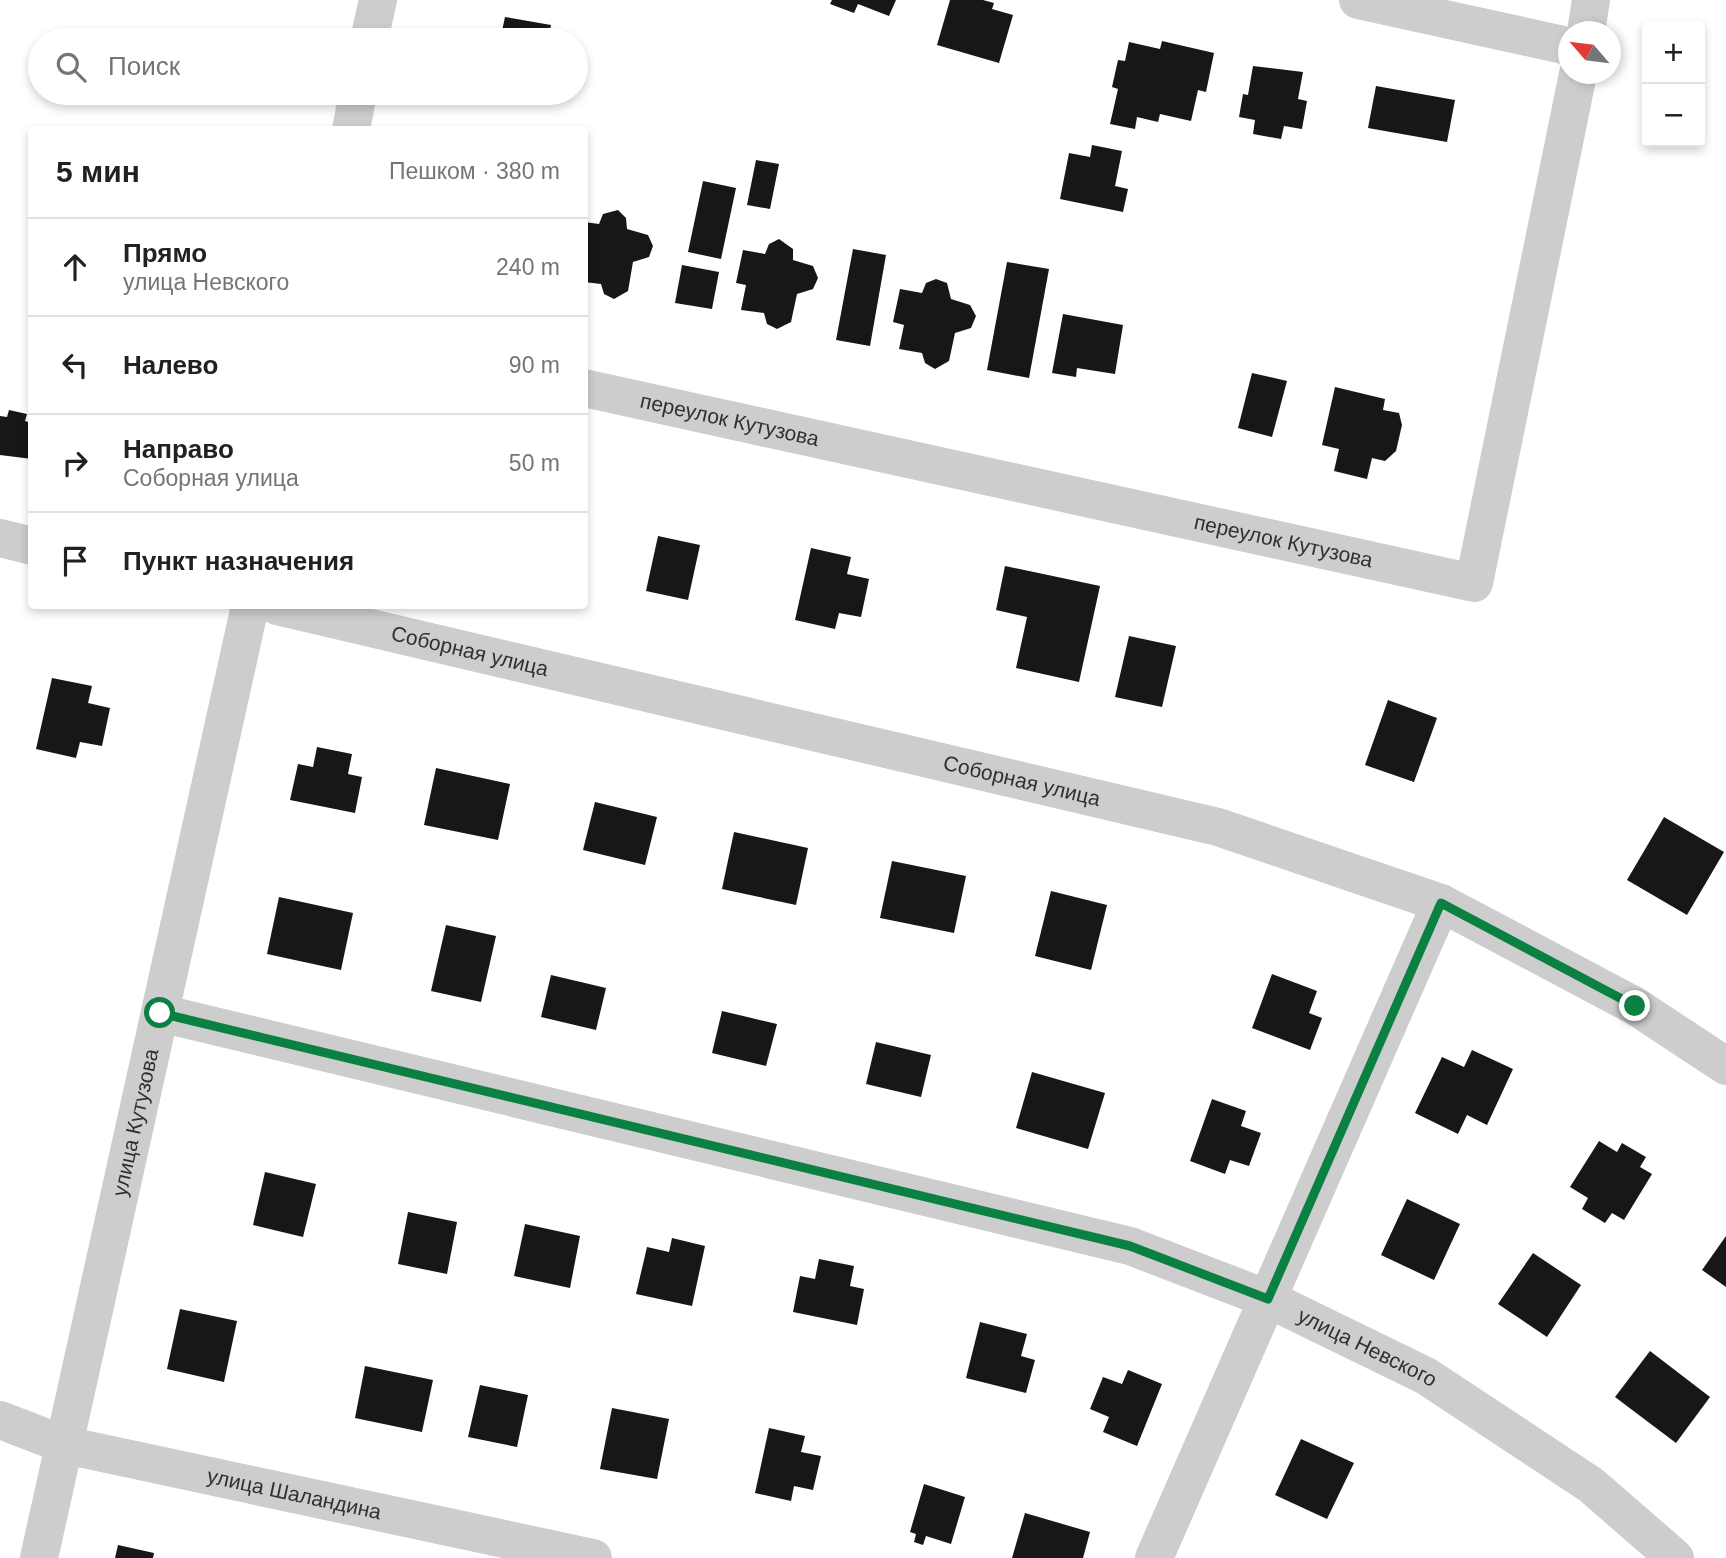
<!DOCTYPE html>
<html lang="ru">
<meta charset="utf-8">
<style>
:root{--surface:#fff;--page:#f2f2f2;--text:#202124;--muted:#757577;--line:#e0e0e0}
body{margin:0;font-family:Helvetica,sans-serif;background:var(--page);color:var(--text)}
.controls{position:absolute;right:21px;top:21px;display:grid;overflow:hidden;border-radius:7px;box-shadow:0 4px 10px #0003}
.controls button{width:63px;height:63px;display:grid;place-items:center;padding:0;border:0;border-bottom:2px solid var(--line);background:var(--surface);color:var(--text);font:35px sans-serif}
.compass{position:absolute;left:1558px;top:21px;width:63px;height:63px;border-radius:50%;background:var(--surface);box-shadow:0 4px 10px #0003;rotate:298deg}
.stop{position:absolute;width:21px;height:21px;margin:-16px;border:5px solid #0b8043;border-radius:50%;background:#fff}
.stop.end{background:#0b8043;border-color:#fff;box-shadow:0 2px 7px #0008}
.list{margin:0;padding:0;list-style:none}
h2{display:flex;justify-content:space-between;align-items:center;height:91px;margin:0;padding:0 28px;font-size:30px}
h2 small{font-size:23px;font-weight:400;color:var(--muted)}
.list li{display:grid;grid-template-columns:46px 1fr auto;gap:21px;align-items:center;box-sizing:border-box;height:98px;padding:0 28px;border-top:2px solid var(--line)}
.list b{display:block;font-size:26px;white-space:nowrap}
.list p{margin:0;font-size:23px;white-space:nowrap;color:var(--muted)}
.list em{font-size:23px;font-style:normal;color:var(--muted)}
.icon{flex:none;width:38px;height:38px;fill:none;stroke:currentColor;stroke-width:2;stroke-linecap:round;stroke-linejoin:round}
.map{position:relative;flex:none;width:1726px;height:1558px;overflow:hidden}
.search{position:absolute;background:var(--surface);box-shadow:0 4px 10px #0003;left:28px;top:28px;width:560px;height:77px;display:flex;align-items:center;gap:18px;box-sizing:border-box;padding:0 24px;border-radius:38px;color:var(--muted);font-size:26px}
.panel{position:absolute;background:var(--surface);box-shadow:0 4px 10px #0003;left:28px;top:126px;width:560px;height:483px;border-radius:7px}
.map>svg:first-child{display:block}
</style>
<div class="map">
<svg width="1726" height="1558" viewBox="0 0 1726 1558">
<rect width="100%" height="100%" fill="#fff"/>
<g fill="#171717">
<polygon points="832,0 896,0 889,16 858,4 854,13 830,4"/>
<polygon points="950,0 983,0 994,3 992,9 1013,15 999,63 937,45"/>
<polygon points="505,17 551,25 548,40 500,40"/>
<polygon points="1162,41 1214,53 1206,92 1198,90 1191,121 1160,114 1158,122 1137,117 1135,129 1110,124 1118,89 1112,87 1118,60 1125,61 1129,42 1160,49"/>
<polygon points="1253,66 1303,72 1298,99 1307,101 1302,129 1284,126 1281,139 1253,134 1255,120 1239,117 1243,94 1248,95"/>
<polygon points="1376,86 1455,100 1447,142 1368,128"/>
<polygon points="1092,145 1122,151 1115,186 1128,189 1123,212 1060,199 1069,153 1090,157"/>
<polygon points="756,160 779,164 770,209 747,205"/>
<polygon points="703,181 736,188 721,259 688,252"/>
<polygon points="618,210 626,218 627,229 648,235 653,246 649,257 633,262 628,291 614,299 604,294 601,284 584,282 584,222 599,224 603,214"/>
<polygon points="779,239 793,249 793,260 813,266 818,278 813,289 797,294 791,322 777,329 767,324 764,313 741,310 746,285 736,283 743,250 765,254 769,244"/>
<polygon points="853,249 886,255 870,346 836,340"/>
<polygon points="1007,262 1049,269 1029,378 987,370"/>
<polygon points="682,265 719,272 712,309 675,303"/>
<polygon points="936,279 947,283 951,299 970,305 976,316 971,328 955,333 949,361 935,369 925,363 922,353 899,349 904,325 893,322 900,289 922,293 926,283"/>
<polygon points="1063,314 1123,325 1115,374 1077,368 1076,377 1052,373"/>
<polygon points="1252,373 1287,381 1272,437 1238,428"/>
<polygon points="1335,387 1385,399 1383,410 1399,413 1402,425 1396,451 1385,461 1372,458 1367,479 1334,471 1339,449 1322,445"/>
<polygon points="9,410 27,414 25,421 32,423 32,459 0,455 0,416 7,417"/>
<polygon points="658,536 700,545 688,600 646,591"/>
<polygon points="811,548 851,557 847,574 869,579 861,617 839,613 835,629 795,620"/>
<polygon points="1005,566 1100,586 1079,682 1016,668 1027,617 996,610"/>
<polygon points="1129,636 1176,646 1162,707 1115,697"/>
<polygon points="52,678 92,686 88,703 110,708 102,746 80,742 76,758 36,749"/>
<polygon points="1388,700 1437,718 1414,782 1365,765"/>
<polygon points="317,747 352,754 348,774 362,777 355,813 290,800 298,764 313,767"/>
<polygon points="436,768 510,784 498,840 424,825"/>
<polygon points="595,802 657,817 645,865 583,850"/>
<polygon points="1664,817 1724,852 1687,915 1627,880"/>
<polygon points="734,832 808,848 796,905 722,889"/>
<polygon points="892,861 966,876 954,933 880,918"/>
<polygon points="1051,891 1107,905 1091,970 1035,956"/>
<polygon points="279,897 353,913 341,970 267,954"/>
<polygon points="446,925 496,936 481,1002 431,991"/>
<polygon points="1272,974 1317,991 1309,1013 1322,1018 1310,1050 1252,1028"/>
<polygon points="551,975 606,988 596,1030 541,1017"/>
<polygon points="722,1011 777,1024 766,1066 712,1053"/>
<polygon points="876,1042 931,1055 921,1097 866,1084"/>
<polygon points="1472,1050 1513,1069 1487,1125 1467,1115 1458,1134 1415,1113 1442,1057 1464,1067"/>
<polygon points="1032,1072 1105,1093 1088,1149 1016,1128"/>
<polygon points="1212,1099 1246,1111 1241,1126 1261,1133 1249,1166 1230,1160 1225,1174 1190,1161"/>
<polygon points="1599,1141 1617,1152 1622,1143 1646,1157 1640,1167 1652,1174 1624,1220 1612,1213 1605,1223 1582,1209 1588,1198 1570,1187"/>
<polygon points="265,1172 316,1184 303,1237 253,1225"/>
<polygon points="1407,1199 1460,1224 1434,1280 1381,1255"/>
<polygon points="408,1212 457,1222 447,1274 398,1264"/>
<polygon points="525,1224 580,1236 570,1288 514,1276"/>
<polygon points="1726,1236 1726,1287 1702,1270"/>
<polygon points="672,1238 705,1246 692,1306 636,1294 647,1247 669,1252"/>
<polygon points="1533,1253 1581,1285 1547,1337 1498,1304"/>
<polygon points="819,1259 854,1266 850,1286 864,1289 857,1325 793,1312 800,1276 815,1279"/>
<polygon points="180,1309 237,1321 224,1382 167,1369"/>
<polygon points="980,1322 1027,1334 1021,1356 1035,1360 1026,1393 966,1378"/>
<polygon points="1650,1351 1710,1397 1676,1443 1615,1397"/>
<polygon points="365,1366 433,1380 422,1432 355,1418"/>
<polygon points="1128,1370 1162,1384 1137,1446 1103,1432 1109,1417 1090,1409 1103,1377 1122,1384"/>
<polygon points="480,1385 528,1395 517,1447 468,1437"/>
<polygon points="612,1408 669,1419 657,1479 600,1469"/>
<polygon points="769,1428 805,1436 801,1452 821,1456 813,1490 794,1486 791,1501 755,1493"/>
<polygon points="1301,1439 1354,1463 1327,1519 1275,1495"/>
<polygon points="924,1484 965,1497 951,1544 926,1536 923,1545 914,1542 916,1534 910,1532"/>
<polygon points="1025,1513 1090,1532 1083,1558 1012,1558"/>
<polygon points="118,1545 154,1553 153,1558 115,1558"/>
</g>
<g fill="none" stroke-linecap="round" stroke-linejoin="round">
<g stroke="#cdcdcd" stroke-width="38">
<polyline points="1358,0 1568,46"/>
<polyline points="1586,32 1591,0"/>
<polyline points="369,40 378,0"/>
<polyline points="351,130 358,93"/>
<path id="s1" d="M584 388 1474 583 1578 74"/>
<polyline points="0,538 32,546"/>
<path id="s2" d="M277 606 1218 827 1441 903 1635 1006 1726 1066"/>
<path id="s3" d="M160 1013 1130 1246 1268 1299 1426 1376 1591 1485 1675 1558"/>
<path id="s4" d="M0 1420 65 1445 593 1558"/>
<path id="s5" d="M39 1558 250 606"/>
<polyline points="1154,1558 1441,903"/>
</g>
</g>
<g fill="none" stroke-linecap="round" stroke-linejoin="round">
<polyline stroke="#0b8043" stroke-width="9" points="160,1013 1130,1246 1268,1299 1441,903 1635,1006"/>
</g>
<g text-anchor="middle" stroke-width="7" stroke-linejoin="round" paint-order="stroke">
<g font-size="21" fill="#303030" stroke="#fff">
<text dy="7" stroke="none"><textPath href="#s1" startOffset="149">переулок Кутузова</textPath></text>
<text dy="7" stroke="none"><textPath href="#s1" startOffset="716">переулок Кутузова</textPath></text>
<text dy="7" stroke="none"><textPath href="#s2" startOffset="198">Соборная улица</textPath></text>
<text dy="7" stroke="none"><textPath href="#s2" startOffset="765">Соборная улица</textPath></text>
<text dy="7" stroke="none"><textPath href="#s5" startOffset="446">улица Кутузова</textPath></text>
<text dy="7" stroke="none"><textPath href="#s3" startOffset="1256">улица Невского</textPath></text>
<text dy="7" stroke="none"><textPath href="#s4" startOffset="304">улица Шаландина</textPath></text>
</g>
</g>
</svg>
<div class="controls">
<button>+</button>
<button>−</button>
</div>
<svg class="compass" viewBox="-18 -18 36 36"><path d="M0-13l5 13h-10z" fill="#e53935"/><path d="M0 13l5-13h-10z" fill="#757577"/></svg>
<div class="stop" style="left:160px;top:1013px"></div>
<div class="stop end" style="left:1635px;top:1006px"></div>
<div class="search"><svg class="icon" aria-label="search" viewBox="0 0 24 24"><circle cx="10" cy="10" r="6"/><path d="M15 15l6 6"/></svg>Поиск</div>
<section class="panel">
<h2>5 мин<small>Пешком · 380 m</small></h2>
<ul class="list">
<li><svg class="icon" aria-label="ahead" viewBox="0 0 24 24"><path d="M12 20V5M6 11l6-6 6 6"/></svg><div><b>Прямо</b><p>улица Невского</p></div><em>240 m</em></li>
<li><svg class="icon" aria-label="left" viewBox="0 0 24 24"><path d="M17 20v-9H6M10 6l-5 5 5 5"/></svg><div><b>Налево</b></div><em>90 m</em></li>
<li><svg class="icon" aria-label="right" viewBox="0 0 24 24"><path d="M7 20v-9h11M14 6l5 5-5 5"/></svg><div><b>Направо</b><p>Соборная улица</p></div><em>50 m</em></li>
<li><svg class="icon" aria-label="arrive" viewBox="0 0 24 24"><path d="M6 21V4h12l-3 4 3 4H6"/></svg><div><b>Пункт назначения</b></div></li>
</ul>
</section>
</div>
